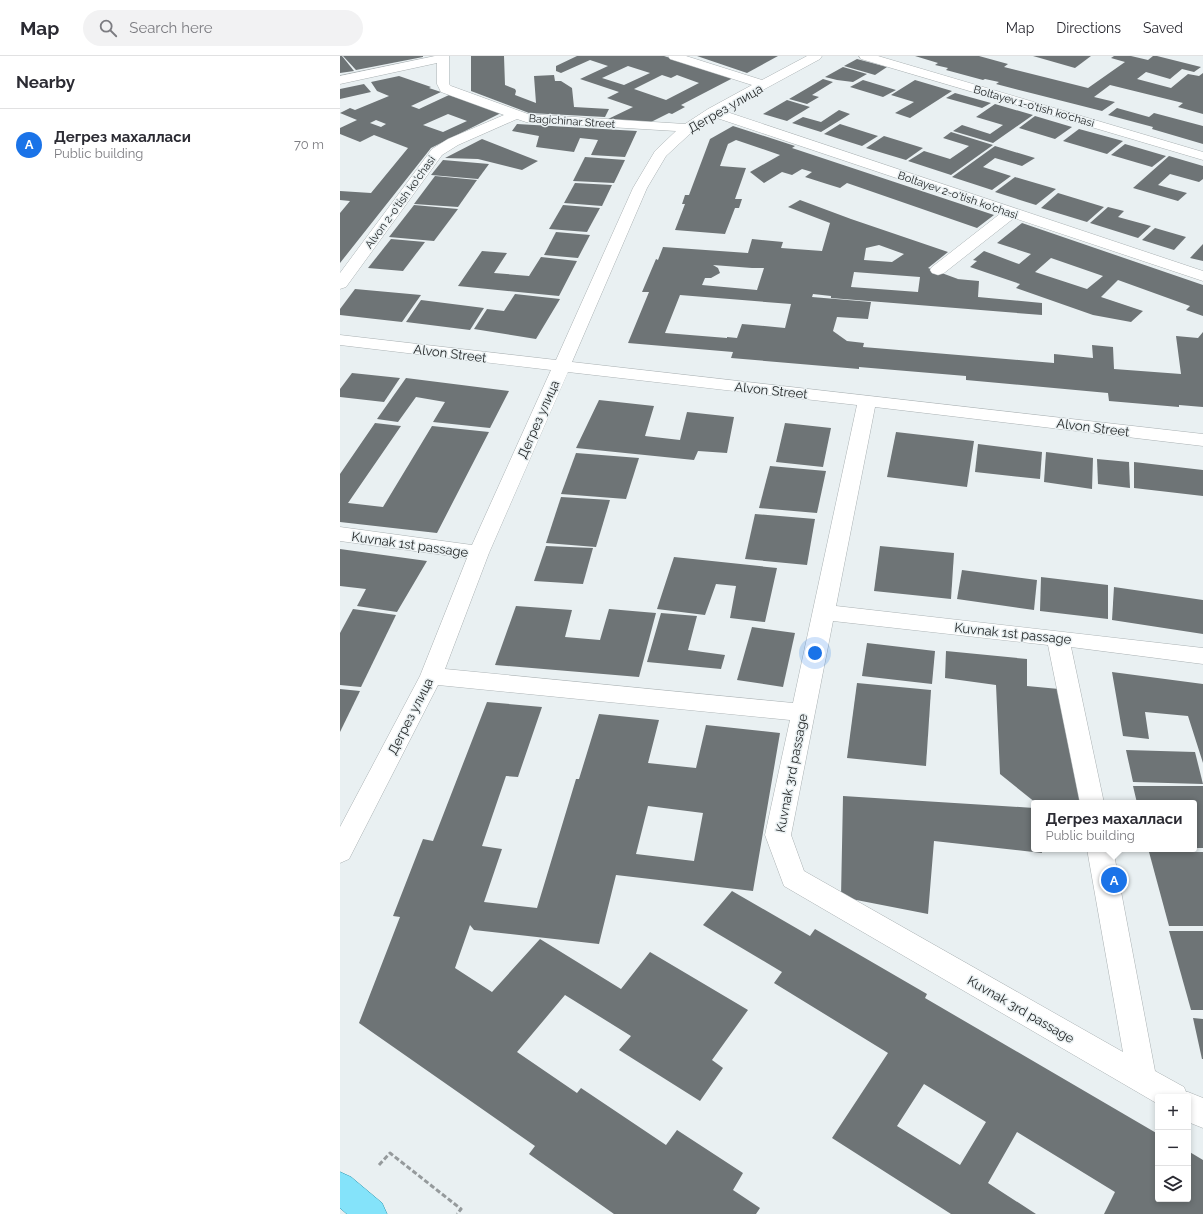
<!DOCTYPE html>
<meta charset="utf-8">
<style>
:root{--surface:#fff;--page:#f2f2f3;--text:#2b2b33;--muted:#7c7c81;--line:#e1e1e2;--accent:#1a73e8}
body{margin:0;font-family:Raleway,sans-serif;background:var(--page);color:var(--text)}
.controls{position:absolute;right:12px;bottom:12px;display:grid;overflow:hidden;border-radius:4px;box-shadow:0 2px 6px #0003}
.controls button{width:36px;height:36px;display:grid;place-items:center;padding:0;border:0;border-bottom:1px solid var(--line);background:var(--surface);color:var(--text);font:20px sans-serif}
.you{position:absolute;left:475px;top:597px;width:14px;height:14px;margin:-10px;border:3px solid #fff;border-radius:50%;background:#1a73e8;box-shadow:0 0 0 6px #1a73e833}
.badge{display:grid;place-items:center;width:26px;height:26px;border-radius:50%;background:var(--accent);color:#fff;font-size:13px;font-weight:700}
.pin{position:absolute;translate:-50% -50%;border:2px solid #fff;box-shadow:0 1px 4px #0006}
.popup{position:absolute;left:691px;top:744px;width:166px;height:52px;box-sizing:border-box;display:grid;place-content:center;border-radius:4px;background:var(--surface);filter:drop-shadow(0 1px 3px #0005);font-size:13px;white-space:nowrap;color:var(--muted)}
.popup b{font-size:15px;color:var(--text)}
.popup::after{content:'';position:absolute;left:50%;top:100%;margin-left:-8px;border:8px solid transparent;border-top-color:var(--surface)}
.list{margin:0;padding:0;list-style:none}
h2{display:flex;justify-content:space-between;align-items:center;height:52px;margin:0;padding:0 16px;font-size:17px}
h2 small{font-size:13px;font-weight:400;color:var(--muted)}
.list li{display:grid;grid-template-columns:26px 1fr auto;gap:12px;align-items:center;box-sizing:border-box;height:72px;padding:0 16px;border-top:1px solid var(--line)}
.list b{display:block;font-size:15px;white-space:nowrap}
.list p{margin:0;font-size:13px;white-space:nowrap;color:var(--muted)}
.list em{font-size:13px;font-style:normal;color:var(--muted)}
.icon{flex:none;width:22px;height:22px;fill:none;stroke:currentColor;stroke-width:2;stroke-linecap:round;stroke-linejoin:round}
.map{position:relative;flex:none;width:863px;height:1158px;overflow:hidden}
header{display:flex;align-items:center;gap:24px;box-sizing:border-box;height:56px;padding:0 20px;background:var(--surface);border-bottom:1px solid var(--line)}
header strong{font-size:19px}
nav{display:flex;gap:22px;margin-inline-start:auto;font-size:14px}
.search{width:280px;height:36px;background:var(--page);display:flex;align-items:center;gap:10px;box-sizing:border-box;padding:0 14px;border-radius:22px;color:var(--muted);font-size:15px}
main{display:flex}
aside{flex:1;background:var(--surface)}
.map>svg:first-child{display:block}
</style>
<header>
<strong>Map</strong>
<div class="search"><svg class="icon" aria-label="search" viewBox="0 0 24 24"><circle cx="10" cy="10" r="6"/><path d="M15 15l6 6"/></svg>Search here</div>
<nav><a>Map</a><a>Directions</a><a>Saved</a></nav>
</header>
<main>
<aside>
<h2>Nearby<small></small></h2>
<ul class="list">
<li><span class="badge">A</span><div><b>Дегрез махалласи</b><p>Public building</p></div><em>70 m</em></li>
</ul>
</aside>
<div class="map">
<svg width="863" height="1158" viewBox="0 0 863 1158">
<rect width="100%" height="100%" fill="#e9f0f2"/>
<g fill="#6e7476" fill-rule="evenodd">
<polygon points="0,0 2,0 14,15 0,17"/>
<polygon points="3,0 83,0 83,1 16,14"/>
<polygon points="131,0 164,0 165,29 175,33 176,35 175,39 196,47 194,20 214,19 215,25 221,25 232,32 234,51 269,53 265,61 189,57 131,35"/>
<path d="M237 0H324L393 22 341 49 345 51 332 58 329 57 309 67 266 64 293 51 267 42 279 36 240 23 268 10 250 4 221 17 216 15V10ZM288 10 310 17 284 29 262 22ZM322 19 331 22 337 19 359 27 326 44 294 33Z"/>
<polygon points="357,0 438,0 407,17"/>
<polygon points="575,0 639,0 668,8 664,11 748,32 785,6 771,2 774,0 791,0 808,4 813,0 817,0 861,11 854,16 842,13 830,23 806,16 797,23 831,32 848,18 859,20 863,17 863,58 838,51 843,47 770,29 754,41 775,46 762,55 683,35 656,28 659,26 645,23 643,24 606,14 608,12 595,9 598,7"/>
<polygon points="693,0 751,0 735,12"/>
<polygon points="517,3 547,11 535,19 504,10"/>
<polygon points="503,11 527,18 513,26 497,24 485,21"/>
<path d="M59 20 91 31 89 32 101 36 71 50 79 53 109 39 161 57 91 92 0 207V157L10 145 0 144V135L31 137 68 92 34 79 20 86 0 78V72L17 64 0 57 10 52 15 54 49 40 37 35 31 26ZM108 58 127 65 103 76 83 69ZM36 64 46 68 41 71 30 67Z"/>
<polygon points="483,23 493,26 472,39 479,41 467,48 449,43"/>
<polygon points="523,24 556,34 543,41 510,31"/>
<polygon points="575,24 612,35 570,62 555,57 574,46 551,39"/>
<polygon points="24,28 31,36 0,43 0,33"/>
<polygon points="615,37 651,47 642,52 606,42"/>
<polygon points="447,44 470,51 447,65 423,58"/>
<polygon points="655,48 693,59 653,87 613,75 622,69 650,78 663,69 636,61"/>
<polygon points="777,52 809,61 814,57 863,70 863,88 812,73 813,71 768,59"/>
<polygon points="499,54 510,58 481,76 452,67 463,61 481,66"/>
<polygon points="695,60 732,71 715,83 679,72"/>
<polygon points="177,68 297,75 285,101 251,99 258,84 240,82 234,96 196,91 199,80 172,75"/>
<polygon points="500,68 538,80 522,90 484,78"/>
<polygon points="393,70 455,90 452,92 654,159 637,172 507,127 500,132 487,128 465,121 472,116 462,113 452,119 442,116 424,127 410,116 440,99 396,84 388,88 380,110 406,112 395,143 402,143 399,152 395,152 385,178 335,174 345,148 342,148 345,139 349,139 370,83"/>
<polygon points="739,73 783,85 767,98 723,85"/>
<polygon points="611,76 653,89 611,119 568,105 584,95 610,103 629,90 603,82"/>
<polygon points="544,80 583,92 566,104 526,92"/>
<polygon points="142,83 198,105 182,114 138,103 105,102"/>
<polygon points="785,88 826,100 812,111 771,99"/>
<polygon points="655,90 695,102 682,110 655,102 643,111 671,120 652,134 612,121"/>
<polygon points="829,100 863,110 863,123 859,126 830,118 818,129 847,137 838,145 793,132"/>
<polygon points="245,101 285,104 274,127 233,125"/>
<polygon points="103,104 149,108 138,123 91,119"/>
<polygon points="95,120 137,124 118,151 74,148"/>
<polygon points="675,121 716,133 696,149 655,136"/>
<polygon points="235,127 272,129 262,150 224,147"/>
<polygon points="718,137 764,151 747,166 701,152"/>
<path d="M460 144 511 163 608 196 588 212 618 223H617L639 225 638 241 702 247V259L491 242V240L473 238 472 241 531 246 528 263 497 261 493 275 507 285 524 287 523 291 714 307V298L753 302 752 289 773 291 774 313 841 318 836 280 858 282 863 276V351L839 349V351L769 345 768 337 626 324V320L519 311V313L391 302 393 296 288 287 309 236H302L316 203 318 204 323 191 408 197 412 183 443 186 441 192 482 195 490 167 448 151ZM539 189 564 198 552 206 524 204 526 192ZM373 209 412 212H424L417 234 362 229 365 222H371L380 217 378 212ZM514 216 580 221 578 236 511 231ZM340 239 451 248 445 272 402 268 397 282 387 281V282L325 277Z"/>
<polygon points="74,149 118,153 94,185 49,181"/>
<polygon points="223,149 260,152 247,176 209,173"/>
<polygon points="768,151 784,155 778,161 811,170 798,182 750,167"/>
<path d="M682 167 863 229V260L846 254 850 250 778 224 761 241 803 255 791 266 753 259 676 232 680 228 630 211 637 205 633 204 644 195 679 208 691 198 657 187ZM711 202 763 220 747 233 695 216Z"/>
<polygon points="815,172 846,181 834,194 802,184"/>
<polygon points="216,176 250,179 238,202 204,199"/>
<polygon points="51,183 85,186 63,215 28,212"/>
<polygon points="863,188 863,205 850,202"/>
<polygon points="142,195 167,197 154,217 189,220 201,201 237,205 219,240 118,230"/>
<polygon points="15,233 81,239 62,266 0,259 0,253"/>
<polygon points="175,238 220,243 196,283 134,273 147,253 164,255"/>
<polygon points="81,244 144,252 130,274 66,266"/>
<polygon points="12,317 60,322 44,346 0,341 0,333"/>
<polygon points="66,322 169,335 150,372 93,366 105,346 76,341 58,366 37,363"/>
<polygon points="259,344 314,350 305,380 340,384 347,356 394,361 387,397 358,395 354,404 236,392"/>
<polygon points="35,367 61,370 8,447 43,451 92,370 149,376 97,477 0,466 0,418"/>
<polygon points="445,367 491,372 483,411 436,406"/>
<polygon points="556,376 634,385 627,431 547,421"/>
<polygon points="638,388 702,396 700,423 635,416"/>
<polygon points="706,396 753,402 752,433 704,426"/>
<polygon points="236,397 299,402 286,443 221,438"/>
<polygon points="757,403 789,406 790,432 758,428"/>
<polygon points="794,406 863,414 863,440 794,432"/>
<polygon points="430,410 486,415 477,457 419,452"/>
<polygon points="221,441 270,444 256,491 206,487"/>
<polygon points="415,458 475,463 467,509 405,503"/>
<polygon points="206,490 253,492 243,528 194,525"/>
<polygon points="540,490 614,497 611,543 534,535"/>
<polygon points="0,493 87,505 57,556 17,550 26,533 0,530"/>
<polygon points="334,501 437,512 425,566 390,562 396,530 376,528 365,559 317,553"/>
<polygon points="622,514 697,524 694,554 617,543"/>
<polygon points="701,521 768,529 768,563 700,555"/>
<polygon points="774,531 863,544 863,578 772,564"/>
<polygon points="176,550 232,554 225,581 260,584 269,553 316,557 299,621 155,609"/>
<polygon points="13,553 56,559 21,631 0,629 0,577"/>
<polygon points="321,557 357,560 348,594 385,599 381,613 307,606"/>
<polygon points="412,571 455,577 443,631 397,624"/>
<polygon points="527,587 595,595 592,628 522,620"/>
<polygon points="606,595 687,603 687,630 719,633 743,747 696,747 660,718 656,629 605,622"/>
<polygon points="772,616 863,628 863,707 848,660 805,656 809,683 783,680"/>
<polygon points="517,627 591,634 586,710 507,702"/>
<polygon points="0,633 20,635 0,676"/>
<path d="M147 646 202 651 178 721 166 720 142 790 162 793 144 846 197 852 236 723H239L259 658 319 664 308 707 356 712 366 669 440 677 413 835 276 819 259 888 134 874 130 869 115 912 152 936 200 883 281 933 310 896 408 954 372 1004 383 1012 360 1045 279 994 291 980 225 939 177 996 237 1037 241 1032 326 1089 337 1074 403 1117 393 1134 420 1152 416 1158H274L189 1098 195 1090 19 967 60 861 53 860 83 783 93 785ZM308 750 363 757 354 805 296 798Z"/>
<polygon points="786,694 855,696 863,728 793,726"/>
<polygon points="793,730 863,730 863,792 854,792 854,747 797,747"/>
<polygon points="503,740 694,752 694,793 701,793 702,797 594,785 588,858 501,841"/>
<polygon points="809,796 863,796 863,870 829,870"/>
<path d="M392 835 470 880 475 873 587 938 585 942 818 1078V1143H848V1095L863 1104V1158H764L775 1136 677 1076 648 1127 696 1158H611L492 1082 548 997 434 927 442 916 363 869ZM584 1028 646 1066 620 1109 557 1070Z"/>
<polygon points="829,875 863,875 863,954 851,954"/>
<polygon points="853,962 863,963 863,1003 862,1003"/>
</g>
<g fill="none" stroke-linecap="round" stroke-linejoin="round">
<g stroke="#aab1b3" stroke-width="1">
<g id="minor">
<path d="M95 0H109V28L111 30 188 58 345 68 368 53 412 29 330 3 328 0H346L422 24 467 0H482L480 3 384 55 863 215V225L674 162 604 217 598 219 592 217 590 214 592 211 661 157 374 61 353 75 326 100 307 132 232 306 863 378V390L535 351 496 550 863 592V608L731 591 764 747H740L708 589 493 565 451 779 464 815 783 996 747 793H773L815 1015 844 1031 846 1036H848L863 1042V1072L848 1066V1041H818V1048L444 830 425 779 450 664 98 629 9 803 0 807V771L80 620 127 502 0 485V471L132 489 211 314 0 289V279L216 304 293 132 315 95 336 75 186 66 177 63 118 89 102 99 6 231 0 233V217L92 93 108 83 164 59 101 36 97 28V7L0 28V20ZM228 316 517 349 453 647 105 613 149 497Z"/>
<polygon points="519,0 538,0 863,96 863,104 521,3"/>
</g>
</g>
<g stroke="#2d96ae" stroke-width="1">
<polygon id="major" points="0,1116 11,1121 42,1147 47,1158 7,1158 0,1152"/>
</g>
<polyline stroke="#959a9c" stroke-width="3" stroke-dasharray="5 2.5" stroke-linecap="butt" points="39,1109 50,1097 121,1153 117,1158"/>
<use href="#minor" fill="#fff" fill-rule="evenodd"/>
<use href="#major" fill="#84e3fa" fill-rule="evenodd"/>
</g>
<g text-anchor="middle" stroke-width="3" stroke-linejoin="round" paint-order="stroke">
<g font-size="11" fill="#252829" stroke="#e9f0f2">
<text transform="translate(694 50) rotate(16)" y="4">Boltayev 1-o'tish ko'chasi</text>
<text transform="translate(232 65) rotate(4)" y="4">Bаgichinar Street</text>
<text transform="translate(618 139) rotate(19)" y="4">Boltayev 2-o'tish ko'chasi</text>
<text transform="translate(60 146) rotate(-54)" y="4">Alvon 2-o'tish ko'chasi</text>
</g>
<g font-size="13" fill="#252829" stroke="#e9f0f2">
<text transform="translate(385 52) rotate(-30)" y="5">Дегрез улица</text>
<text transform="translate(110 297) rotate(7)" y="5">Alvon Street</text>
<text transform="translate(431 334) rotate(6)" y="5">Alvon Street</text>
<text transform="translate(198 363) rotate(-66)" y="5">Дегрез улица</text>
<text transform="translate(753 371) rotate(7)" y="5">Alvon Street</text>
<text transform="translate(70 488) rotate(8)" y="5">Kuvnak 1st passage</text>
<text transform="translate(673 577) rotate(6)" y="5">Kuvnak 1st passage</text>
<text transform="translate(70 660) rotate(-63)" y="5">Дегрез улица</text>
<text transform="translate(451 717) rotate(-79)" y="5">Kuvnak 3rd passage</text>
<text transform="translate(681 953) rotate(30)" y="5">Kuvnak 3rd passage</text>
</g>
</g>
</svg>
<div class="controls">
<button>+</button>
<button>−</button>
<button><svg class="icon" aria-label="layers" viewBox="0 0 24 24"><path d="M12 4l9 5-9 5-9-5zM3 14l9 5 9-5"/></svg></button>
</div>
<div class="you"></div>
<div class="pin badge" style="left:774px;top:824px">A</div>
<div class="popup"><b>Дегрез махалласи</b>Public building</div>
</div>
</main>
